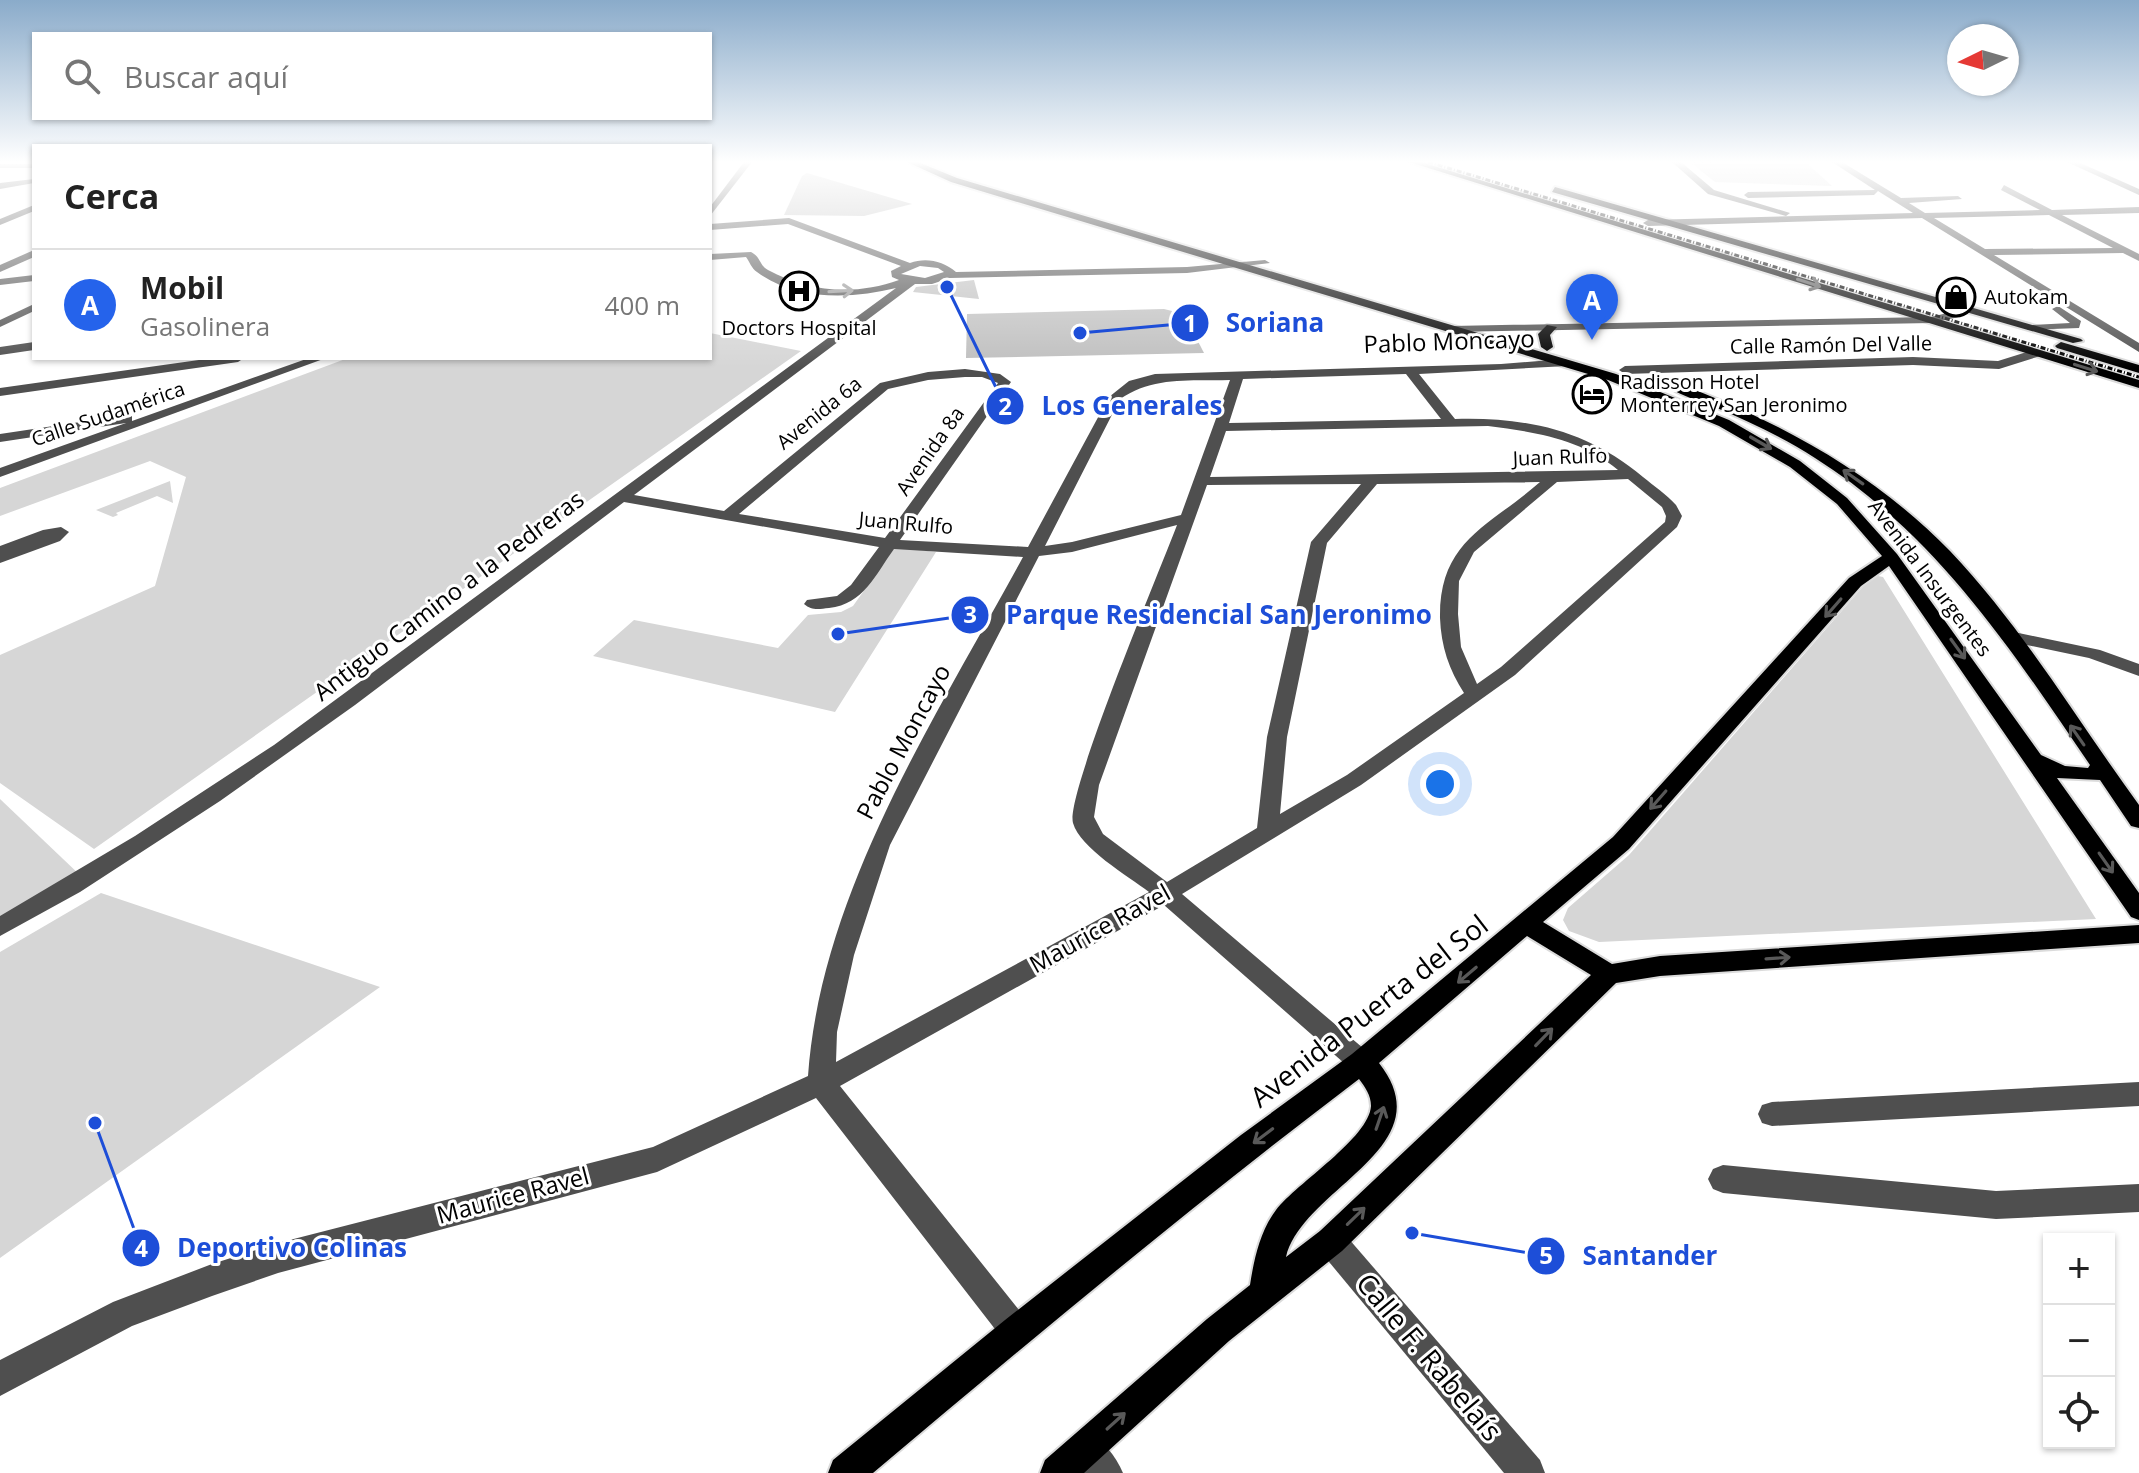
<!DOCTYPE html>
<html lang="es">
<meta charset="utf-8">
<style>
:root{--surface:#fff;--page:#f6f6f6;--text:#222;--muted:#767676;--line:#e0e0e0;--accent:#2563eb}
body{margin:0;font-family:"Open Sans",sans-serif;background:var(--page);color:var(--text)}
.controls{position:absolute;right:24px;bottom:24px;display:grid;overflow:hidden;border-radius:0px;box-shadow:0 2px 6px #0004}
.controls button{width:72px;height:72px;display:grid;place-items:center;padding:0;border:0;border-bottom:2px solid var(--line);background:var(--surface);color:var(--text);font:40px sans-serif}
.compass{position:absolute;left:1947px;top:24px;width:72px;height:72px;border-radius:50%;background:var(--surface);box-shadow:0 2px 6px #0004;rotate:265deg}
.you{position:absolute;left:1440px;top:784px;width:28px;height:28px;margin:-20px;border:6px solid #fff;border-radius:50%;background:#1a73e8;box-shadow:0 0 0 12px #1a73e833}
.badge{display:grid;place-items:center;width:52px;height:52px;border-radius:50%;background:var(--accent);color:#fff;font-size:26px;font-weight:700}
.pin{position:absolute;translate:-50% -66px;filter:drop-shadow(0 2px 4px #0008)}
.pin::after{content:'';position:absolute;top:42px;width:28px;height:24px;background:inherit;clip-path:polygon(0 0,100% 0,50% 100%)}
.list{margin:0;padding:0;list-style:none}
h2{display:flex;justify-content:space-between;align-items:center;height:104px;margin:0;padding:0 32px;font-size:34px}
h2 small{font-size:26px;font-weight:400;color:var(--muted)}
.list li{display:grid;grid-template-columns:52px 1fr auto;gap:24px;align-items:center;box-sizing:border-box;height:112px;padding:0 32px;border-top:2px solid var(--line)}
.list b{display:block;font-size:30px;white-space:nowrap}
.list p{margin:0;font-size:26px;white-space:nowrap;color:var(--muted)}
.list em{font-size:26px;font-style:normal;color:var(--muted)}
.icon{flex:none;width:44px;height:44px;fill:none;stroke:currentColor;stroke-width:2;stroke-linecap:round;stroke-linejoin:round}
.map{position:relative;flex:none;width:2139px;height:1473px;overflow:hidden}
.search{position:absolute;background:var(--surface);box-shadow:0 2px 6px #0004;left:32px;top:32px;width:680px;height:88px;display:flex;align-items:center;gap:20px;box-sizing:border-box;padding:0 28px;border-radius:0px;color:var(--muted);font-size:30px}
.panel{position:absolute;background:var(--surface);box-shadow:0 2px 6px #0004;left:32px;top:144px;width:680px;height:216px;border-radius:0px}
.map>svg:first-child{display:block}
</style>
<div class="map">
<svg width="2139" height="1473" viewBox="0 0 2139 1473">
<rect width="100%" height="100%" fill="#fff"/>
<g fill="#d6d6d6">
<polygon points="1690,162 1808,164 1832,186 1715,182"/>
<polygon points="710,333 801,351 94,849 0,783 0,655 155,586 186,477 150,461 0,516 0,488 348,358 710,358"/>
<polygon points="170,481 173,503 157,496 116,513 118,515 113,517 96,510"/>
<polygon points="895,547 936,552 835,712 593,656 634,620 778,648 808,615 841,612 853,606"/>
<polygon points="1873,575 1883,577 2096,919 1599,942 1569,931 1563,920 1568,908 1629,855"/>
<polygon points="0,799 82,877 0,922"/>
<polygon points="101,893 380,987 0,1258 0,952"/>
</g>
<g fill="#bfbfbf">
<polygon points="807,173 912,204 864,216 784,215 802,176"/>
<polygon points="974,280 979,299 913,292 916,287"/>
<polygon points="1164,309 1184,314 1204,353 966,358 967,314"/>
</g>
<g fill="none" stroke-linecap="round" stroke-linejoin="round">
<g stroke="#dbdbdb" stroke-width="4">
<g id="major">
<path d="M907 162H918L957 178 1616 374 1729 420 1800 461 1847 498 1897 554 2041 755 2065 766 2088 768 2090 765C2011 649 1936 534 1815 458 1784 438 1750 422 1717 408 1701 401 1680 396 1667 386L1677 383C1779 421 1874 473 1950 551 2023 628 2077 720 2139 805V828L2131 826 2100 780 2057 778 2139 893V920L2131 917 1889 566 1861 586 1629 849 1543 922 1612 964 1660 956 2139 925V943L1660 976 1616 983 1342 1251 1229 1341 1084 1473H1040L1045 1460 1207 1319 1250 1285C1254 1259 1260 1231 1276 1210 1297 1183 1369 1138 1371 1106 1371 1095 1365 1087 1359 1079 1193 1205 1033 1338 873 1473H828L833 1460 1005 1320 1241 1135 1352 1054 1613 837 1849 578 1882 556 1837 504 1790 467 1719 426 1608 380 951 182ZM1527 936 1591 975 1320 1231 1286 1257C1303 1187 1446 1148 1379 1063Z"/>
<polygon points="1409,162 1421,162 2139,380 2139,388"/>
<polygon points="1555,187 2081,339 2083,341 2073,343 1552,192"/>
<polygon points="1547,325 1557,327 1550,335 1553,347 1547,351 1541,347 1538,334"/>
<polygon points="2061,342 2139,365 2139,373 2057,348 2055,346"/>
</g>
</g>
<g fill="#4f4f4f" fill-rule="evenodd">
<polygon points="744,162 752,162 710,216 710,207"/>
<polygon points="1672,162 1681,162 1714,190 1790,213 1786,216 1708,194"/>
<path d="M1832 162H1842L1901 198 1958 196 1962 199 1909 203 1925 213 2040 210 2001 190 2004 185 2052 210 2139 207V213L2062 215 2139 254V261L2123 253 1994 255 2139 343V352L1922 218 1648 226 1643 223 1648 220 1913 213 1878 191 1874 195 1748 198 1744 195 1748 192 1875 190ZM2049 215 2113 248 1985 249 1934 218Z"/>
<polygon points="2067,162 2078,162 2139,189 2139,195"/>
<rect x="0" y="164" width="34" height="4"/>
<polygon points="34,179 34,183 0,189 0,183"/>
<polygon points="34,205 34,211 0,225 0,219"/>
<path d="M789 218 910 263C926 257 943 261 956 272L1187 267 1265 260 1270 263 1187 273 950 278 932 284H915L634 495 724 511 880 383 928 372 965 369 1000 374 1011 382 900 540 1028 547 1109 397 1129 381 1155 374 1501 364 1563 359 1567 360V366L1419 374 1455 419C1527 417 1587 430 1643 477 1654 486 1666 494 1676 505L1682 516 1677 527 1515 675 1361 785 1182 894 1370 1054 1374 1062 1370 1070 1361 1073 1352 1070 1164 905 840 1086 1027 1320 1032 1331 1027 1342 1016 1347 1005 1342 816 1098 657 1172 278 1273 212 1296 132 1326 0 1396V1360L113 1302 212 1264 278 1243 653 1147 808 1076C821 891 936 717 1023 557L894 549C875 575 864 604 829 608 819 609 812 611 804 604L807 600 837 596 851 585 879 547 624 502 355 705 220 801 80 892 0 936V916L135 836 274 745 896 288C851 299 796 301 757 272 751 268 750 262 746 257L710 260V254L751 252C761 257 759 265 768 270 808 292 855 296 899 280L892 277 891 271 901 266 788 224 710 230V224ZM920 266 938 268 944 272 925 278 901 274ZM1406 374 1441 419 1229 423 1243 379ZM965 377H982L998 383 885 538 739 514 888 389 928 380ZM1230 380 1181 515 1072 542 1045 546 1120 399C1153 376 1191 381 1230 380ZM1488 426C1535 432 1581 439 1618 470L1210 477 1226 431ZM1628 479 1662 507 1666 516 1665 522 1501 667 1477 684 1461 647 1458 614 1459 581 1474 552 1557 482ZM1540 482C1489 527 1439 540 1440 618 1441 646 1449 670 1464 693L1347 775 1280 814 1287 737 1327 543 1377 484ZM1361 484 1311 542 1267 737 1257 828 1167 882 1103 834 1094 817 1099 785 1207 485ZM1177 525C1161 568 1065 795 1073 823 1080 848 1128 876 1149 892L836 1062 837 1032 854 955 890 845 1039 556 1072 552Z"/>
<polygon points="34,250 34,257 0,272 0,265"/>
<polygon points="34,275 34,281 0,285 0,279"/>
<polygon points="34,304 34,311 0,327 0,320"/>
<polygon points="1963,306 1969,309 1959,317 1931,323 1452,332 1446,329 1452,326 1931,317 1951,312"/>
<polygon points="2058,306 2081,321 2079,328 2028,330 2026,328 2032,325 2070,323 2052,309"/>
<polygon points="34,342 34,350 0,355 0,347"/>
<polygon points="2036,349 2042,353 2040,356 1999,369 1913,365 1625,374 1619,370 1625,366 1913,357 1998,361"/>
<polygon points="213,358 244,358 238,362 0,396 0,388"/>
<polygon points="309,358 326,358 0,477 0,468 126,423 0,442 0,434 127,415 132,416 132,421"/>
<polygon points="61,527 69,532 60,541 0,563 0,546 43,530"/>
<polygon points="2009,631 2100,650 2139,664 2139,676 2089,658 2003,640 2000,636"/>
<polygon points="2139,1082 2139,1106 1772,1126 1762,1123 1758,1114 1762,1105 1772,1102"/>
<polygon points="1723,1165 1996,1191 2139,1184 2139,1212 1996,1219 1723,1193 1713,1189 1708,1179 1713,1169"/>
<polygon points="1331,1226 1342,1231 1540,1460 1545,1473 1504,1473 1320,1251 1316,1241 1320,1231"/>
<path d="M1085 1432C1103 1439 1115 1455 1123 1473H1082L1068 1449 1073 1437Z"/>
</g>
<use href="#major" fill="#000" fill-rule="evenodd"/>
<polyline stroke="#000" stroke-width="3" stroke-dasharray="5 2 1 2" stroke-linecap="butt" points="1428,162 2139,377"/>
</g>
<defs><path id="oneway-shaft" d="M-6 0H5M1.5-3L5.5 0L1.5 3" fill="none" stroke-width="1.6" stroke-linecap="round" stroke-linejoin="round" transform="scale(2)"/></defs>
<g stroke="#595959">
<use href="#oneway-shaft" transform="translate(1809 283) rotate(18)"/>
<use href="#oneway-shaft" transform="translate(2086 368) rotate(17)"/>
<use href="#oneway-shaft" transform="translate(1761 443) rotate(30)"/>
<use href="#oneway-shaft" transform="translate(1853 477) rotate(-145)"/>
<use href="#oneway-shaft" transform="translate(1833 608) rotate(131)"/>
<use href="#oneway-shaft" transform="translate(1958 649) rotate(54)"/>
<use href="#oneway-shaft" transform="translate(2077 735) rotate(-125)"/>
<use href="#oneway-shaft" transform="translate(1658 800) rotate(131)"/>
<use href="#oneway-shaft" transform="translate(2106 863) rotate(55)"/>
<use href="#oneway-shaft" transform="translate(1778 958) rotate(-4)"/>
<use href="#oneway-shaft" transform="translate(1467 975) rotate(140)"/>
<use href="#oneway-shaft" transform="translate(1544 1037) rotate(-46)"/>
<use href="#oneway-shaft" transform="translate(1380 1118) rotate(-71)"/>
<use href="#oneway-shaft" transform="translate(1263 1136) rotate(143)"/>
<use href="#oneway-shaft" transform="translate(1356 1216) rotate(-44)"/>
<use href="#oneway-shaft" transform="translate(1116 1421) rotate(-42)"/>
</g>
<use stroke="#959595" href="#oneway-shaft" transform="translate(841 291) rotate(-3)"/>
<linearGradient id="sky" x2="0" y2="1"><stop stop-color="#8aabca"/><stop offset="0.44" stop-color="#fff"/><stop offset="1" stop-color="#fff" stop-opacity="0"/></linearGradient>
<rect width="2139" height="368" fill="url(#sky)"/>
<defs>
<g id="hospital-ring" transform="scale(2)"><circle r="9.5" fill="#fff" stroke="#000" stroke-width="1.5"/><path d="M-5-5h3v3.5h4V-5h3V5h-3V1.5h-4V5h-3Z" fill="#000"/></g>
<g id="shop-ring" transform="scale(2)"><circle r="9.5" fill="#fff" stroke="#000" stroke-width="1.5"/><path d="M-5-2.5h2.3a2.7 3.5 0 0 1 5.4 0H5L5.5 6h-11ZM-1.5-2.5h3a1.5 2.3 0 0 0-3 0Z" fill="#000"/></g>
<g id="hotel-ring" transform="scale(2)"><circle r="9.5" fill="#fff" stroke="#000" stroke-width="1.5"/><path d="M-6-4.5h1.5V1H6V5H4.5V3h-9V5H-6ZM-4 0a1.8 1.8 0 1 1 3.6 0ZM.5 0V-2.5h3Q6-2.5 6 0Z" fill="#000"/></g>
</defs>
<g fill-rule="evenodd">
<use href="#hospital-ring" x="799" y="291"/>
<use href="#shop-ring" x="1956" y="297"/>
<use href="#hotel-ring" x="1592" y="394"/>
</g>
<g text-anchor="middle" stroke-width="6" stroke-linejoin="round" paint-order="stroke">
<g font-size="20" fill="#000" stroke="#fff" text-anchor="start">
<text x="1984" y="304">Autokam</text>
<text x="799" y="335" text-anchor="middle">Doctors Hospital</text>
<text x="1620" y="389">Radisson Hotel<tspan x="1620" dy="23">Monterrey San Jeronimo</tspan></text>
</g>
<g font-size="20" fill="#000" stroke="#fff">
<text transform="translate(1831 345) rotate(-1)" y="7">Calle Ramón Del Valle</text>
<text transform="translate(819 413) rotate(-39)" y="7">Avenida 6a</text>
<text transform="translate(108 414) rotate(-19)" y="7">Calle Sudamérica</text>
<text transform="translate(930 451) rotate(-55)" y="7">Avenida 8a</text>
<text transform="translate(1560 457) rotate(-2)" y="7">Juan Rulfo</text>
<text transform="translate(906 523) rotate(5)" y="7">Juan Rulfo</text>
<text transform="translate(1930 578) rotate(53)" y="7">Avenida Insurgentes</text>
</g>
<g font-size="24" fill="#000" stroke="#fff">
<text transform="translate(1449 342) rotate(-2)" y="8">Pablo Moncayo</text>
<text transform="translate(449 596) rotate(-37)" y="8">Antiguo Camino a la Pedreras</text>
<text transform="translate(904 742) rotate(-62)" y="8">Pablo Moncayo</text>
<text transform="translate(1100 929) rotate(-29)" y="8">Maurice Ravel</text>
<text transform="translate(513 1196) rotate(-15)" y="8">Maurice Ravel</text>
</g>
<g font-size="28" fill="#000" stroke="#fff">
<text transform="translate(1369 1011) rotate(-38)" y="10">Avenida Puerta del Sol</text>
<text transform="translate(1429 1357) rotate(50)" y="10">Calle F. Rabelaís</text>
</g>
</g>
<path fill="none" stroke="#1d4ed8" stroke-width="3" d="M1080 333L1190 323M947 287L1005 406M838 634L970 615M95 1123L141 1248M1412 1233L1546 1256"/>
<g fill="#1d4ed8" stroke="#fff" stroke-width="3">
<circle cx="1080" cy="333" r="8"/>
<circle cx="947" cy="287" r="8"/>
<circle cx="838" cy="634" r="8"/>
<circle cx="95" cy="1123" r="8"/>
<circle cx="1412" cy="1233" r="8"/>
<circle cx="1190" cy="323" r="20"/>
<circle cx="1005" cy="406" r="20"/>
<circle cx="970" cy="615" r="20"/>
<circle cx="141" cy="1248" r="20"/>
<circle cx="1546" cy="1256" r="20"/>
</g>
<g font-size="24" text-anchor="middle" font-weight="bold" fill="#fff">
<text x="1190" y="332">1</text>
<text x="1005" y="415">2</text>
<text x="970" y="623">3</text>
<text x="141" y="1257">4</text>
<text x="1546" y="1264">5</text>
</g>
<g font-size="26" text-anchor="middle" font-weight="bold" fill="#1d4ed8" stroke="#fff" stroke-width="6" stroke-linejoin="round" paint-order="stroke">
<text x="1275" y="332">Soriana</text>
<text x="1132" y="415">Los Generales</text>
<text x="1219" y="624">Parque Residencial San Jeronimo</text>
<text x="292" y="1257">Deportivo Colinas</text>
<text x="1650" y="1265">Santander</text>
</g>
</svg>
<div class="controls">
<button>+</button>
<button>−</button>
<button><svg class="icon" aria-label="locate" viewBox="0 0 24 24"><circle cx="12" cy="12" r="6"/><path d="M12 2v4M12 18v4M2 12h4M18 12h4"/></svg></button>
</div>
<svg class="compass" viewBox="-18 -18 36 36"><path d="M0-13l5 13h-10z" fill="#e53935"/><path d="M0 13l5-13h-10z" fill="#767676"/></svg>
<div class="you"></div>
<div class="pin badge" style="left:1592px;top:340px">A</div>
<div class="search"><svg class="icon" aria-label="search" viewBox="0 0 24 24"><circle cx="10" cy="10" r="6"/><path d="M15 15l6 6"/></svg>Buscar aquí</div>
<section class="panel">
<h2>Cerca<small></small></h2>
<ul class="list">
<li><span class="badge">A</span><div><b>Mobil</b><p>Gasolinera</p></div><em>400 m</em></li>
</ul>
</section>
</div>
